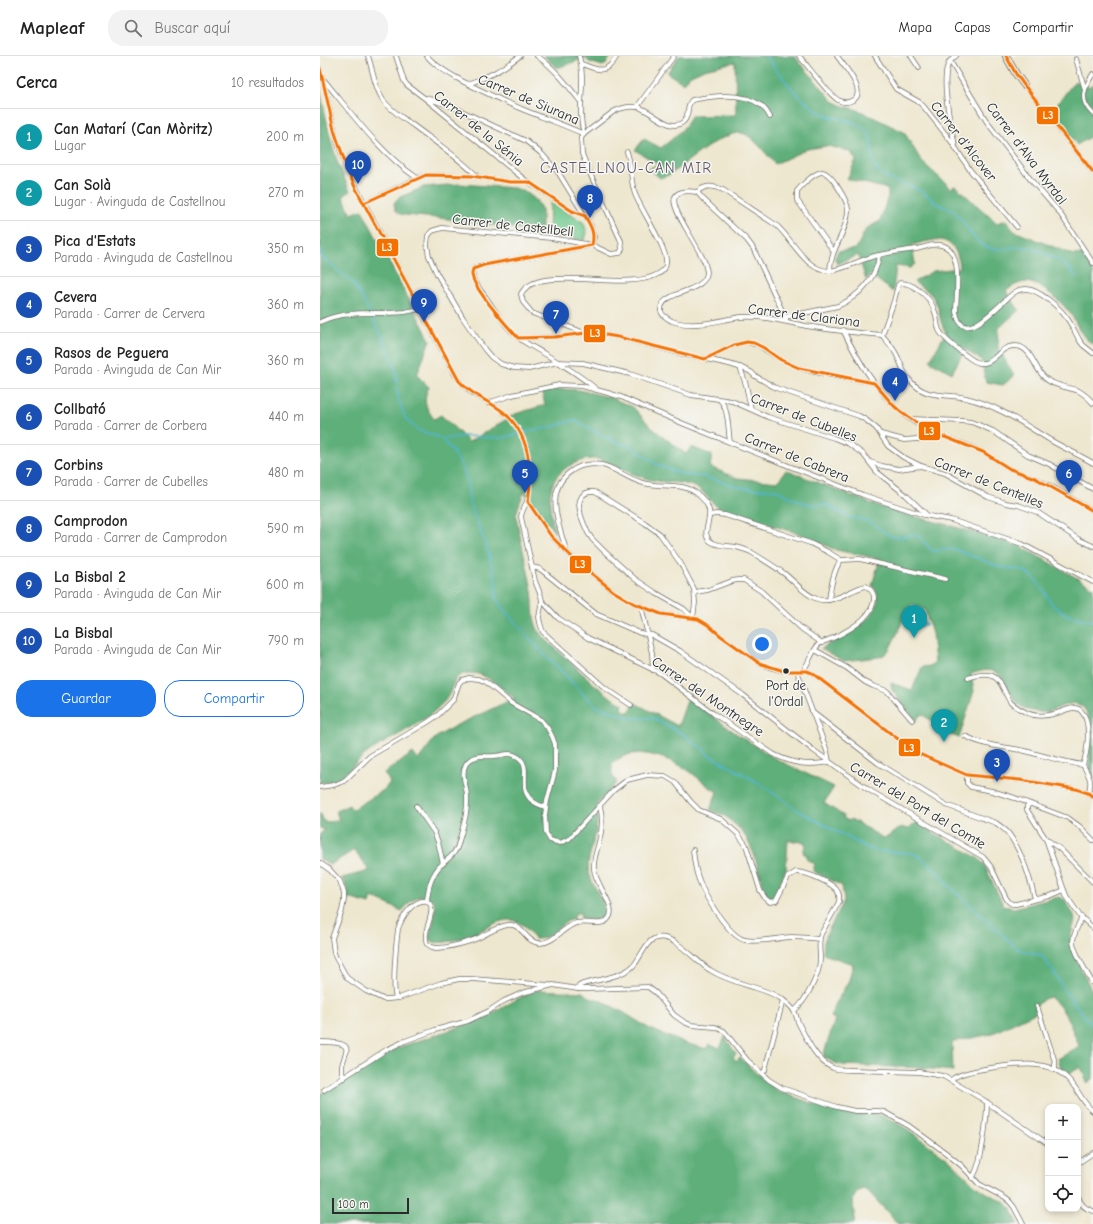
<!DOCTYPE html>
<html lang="es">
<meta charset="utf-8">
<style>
:root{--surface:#fff;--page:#f2f2f2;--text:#222;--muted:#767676;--line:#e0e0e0;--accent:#1a73e8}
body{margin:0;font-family:"Comic Neue",sans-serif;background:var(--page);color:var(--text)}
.controls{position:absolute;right:12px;bottom:12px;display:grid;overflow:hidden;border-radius:8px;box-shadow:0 2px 6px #0003}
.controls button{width:36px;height:36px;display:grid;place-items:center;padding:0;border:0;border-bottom:1px solid var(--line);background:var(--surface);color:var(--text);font:20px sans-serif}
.scale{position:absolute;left:12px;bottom:10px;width:77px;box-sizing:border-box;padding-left:4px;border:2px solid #2b2b2b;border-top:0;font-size:11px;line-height:14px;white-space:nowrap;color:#2b2b2b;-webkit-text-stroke:3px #f6f6f2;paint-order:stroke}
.you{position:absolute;left:442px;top:588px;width:14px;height:14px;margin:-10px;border:3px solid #fff;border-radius:50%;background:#1a73e8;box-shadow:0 0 0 6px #1a73e833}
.badge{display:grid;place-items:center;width:26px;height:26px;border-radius:50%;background:var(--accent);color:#fff;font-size:13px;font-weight:700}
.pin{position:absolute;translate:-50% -33px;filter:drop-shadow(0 1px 2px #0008)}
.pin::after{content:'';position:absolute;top:21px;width:14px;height:12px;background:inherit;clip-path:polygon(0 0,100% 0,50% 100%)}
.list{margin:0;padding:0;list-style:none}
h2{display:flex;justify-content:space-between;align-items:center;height:52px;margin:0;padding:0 16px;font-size:17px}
h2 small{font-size:13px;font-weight:400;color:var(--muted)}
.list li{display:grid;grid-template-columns:26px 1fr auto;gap:12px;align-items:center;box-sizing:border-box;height:56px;padding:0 16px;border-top:1px solid var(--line)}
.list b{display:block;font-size:15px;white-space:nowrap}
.list p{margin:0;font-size:13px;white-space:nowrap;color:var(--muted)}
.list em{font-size:13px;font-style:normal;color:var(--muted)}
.actions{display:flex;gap:8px;padding:12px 16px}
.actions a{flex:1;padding:9px 0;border:1px solid var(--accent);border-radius:16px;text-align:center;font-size:14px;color:var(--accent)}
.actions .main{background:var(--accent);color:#fff}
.icon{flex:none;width:22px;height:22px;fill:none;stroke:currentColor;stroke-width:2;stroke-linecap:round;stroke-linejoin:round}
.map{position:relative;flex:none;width:773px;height:1168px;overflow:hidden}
header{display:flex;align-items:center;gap:24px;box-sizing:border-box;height:56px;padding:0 20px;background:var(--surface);border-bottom:1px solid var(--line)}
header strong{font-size:19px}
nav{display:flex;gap:22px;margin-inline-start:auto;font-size:14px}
.search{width:280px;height:36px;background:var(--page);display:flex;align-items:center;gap:10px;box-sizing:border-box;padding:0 14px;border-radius:16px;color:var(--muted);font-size:15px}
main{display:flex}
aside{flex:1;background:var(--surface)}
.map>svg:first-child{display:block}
</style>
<header>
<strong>Mapleaf</strong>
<div class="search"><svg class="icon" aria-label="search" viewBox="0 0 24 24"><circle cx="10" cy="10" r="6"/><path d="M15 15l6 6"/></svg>Buscar aquí</div>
<nav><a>Mapa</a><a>Capas</a><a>Compartir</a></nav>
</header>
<main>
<aside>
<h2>Cerca<small>10 resultados</small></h2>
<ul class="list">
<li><span class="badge" style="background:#0f9aa8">1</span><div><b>Can Matarí (Can Mòritz)</b><p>Lugar</p></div><em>200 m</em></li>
<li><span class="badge" style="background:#0f9aa8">2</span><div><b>Can Solà</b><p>Lugar · Avinguda de Castellnou</p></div><em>270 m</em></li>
<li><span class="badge" style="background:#1a4fb4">3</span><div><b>Pica d'Estats</b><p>Parada · Avinguda de Castellnou</p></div><em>350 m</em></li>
<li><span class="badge" style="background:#1a4fb4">4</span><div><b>Cevera</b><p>Parada · Carrer de Cervera</p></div><em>360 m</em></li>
<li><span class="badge" style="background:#1a4fb4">5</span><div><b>Rasos de Peguera</b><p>Parada · Avinguda de Can Mir</p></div><em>360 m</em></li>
<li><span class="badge" style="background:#1a4fb4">6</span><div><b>Collbató</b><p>Parada · Carrer de Corbera</p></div><em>440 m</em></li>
<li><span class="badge" style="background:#1a4fb4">7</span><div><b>Corbins</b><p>Parada · Carrer de Cubelles</p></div><em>480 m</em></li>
<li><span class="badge" style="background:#1a4fb4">8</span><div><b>Camprodon</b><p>Parada · Carrer de Camprodon</p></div><em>590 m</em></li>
<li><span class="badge" style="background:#1a4fb4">9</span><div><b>La Bisbal 2</b><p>Parada · Avinguda de Can Mir</p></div><em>600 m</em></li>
<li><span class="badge" style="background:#1a4fb4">10</span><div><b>La Bisbal</b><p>Parada · Avinguda de Can Mir</p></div><em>790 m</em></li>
</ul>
<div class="actions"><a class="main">Guardar</a><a>Compartir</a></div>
</aside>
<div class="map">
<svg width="773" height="1168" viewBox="0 0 773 1168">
<rect width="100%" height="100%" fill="#f6f6f2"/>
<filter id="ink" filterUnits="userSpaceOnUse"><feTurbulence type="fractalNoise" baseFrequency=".025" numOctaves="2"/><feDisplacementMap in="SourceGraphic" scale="8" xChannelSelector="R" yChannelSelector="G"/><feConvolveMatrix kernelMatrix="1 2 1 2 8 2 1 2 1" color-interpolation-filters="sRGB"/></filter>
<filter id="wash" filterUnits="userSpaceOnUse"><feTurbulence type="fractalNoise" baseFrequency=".012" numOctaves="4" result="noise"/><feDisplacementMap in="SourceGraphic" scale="16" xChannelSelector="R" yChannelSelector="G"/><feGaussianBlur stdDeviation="0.9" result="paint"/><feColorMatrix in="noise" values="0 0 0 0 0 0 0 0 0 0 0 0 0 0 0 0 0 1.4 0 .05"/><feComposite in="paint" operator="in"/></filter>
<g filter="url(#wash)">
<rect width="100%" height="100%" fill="#eee7cf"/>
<polygon fill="#74cb90" stroke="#507b5e" points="230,147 263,166 267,176 265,184 229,180"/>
<g fill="#5faf7a" stroke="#456d52">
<polygon points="224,0 291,0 286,8 283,10 269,6 265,2 237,12"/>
<path d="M359 0H474L513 45 523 50 538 54 584 76 602 106 631 132 635 130 677 167 686 164 694 175 754 199 762 198 773 216V289C760 280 758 269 750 257 741 246 720 226 705 226 698 227 691 231 686 235L699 254 679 272 678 291 694 320 683 329 666 326 661 303 654 300 645 293 632 317 610 305 626 276C618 265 621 254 614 243 610 235 601 231 594 226L613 215 640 212C639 199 633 184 618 184 610 184 600 187 592 189L595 208 590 212 576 210 573 236 550 218 546 224 538 199 517 208 515 202 518 195 536 193 546 173 560 165 568 140V134L564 132 527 123 536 104 530 95 507 90 487 93 455 108C448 100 434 82 425 78 408 70 364 109 349 119L340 122 329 113 338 108 315 94 324 83 341 92C353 82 365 74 371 60L416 59 415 6 384 13 371 19 363 27 347 17Z"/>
<polygon points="755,25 770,31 773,27 773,79 757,89 731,56"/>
<path d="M0 34 11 85 18 108 30 135 23 141 31 158 42 154 110 284 97 319 109 331C102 344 106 352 114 363L121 359 149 386 195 358 225 349 222 336 242 333 259 334 289 341 313 351 332 372 366 398 371 391 392 399 390 411 417 422 458 426 466 414 553 448 577 456 632 470 700 490 773 531V721C772 718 770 715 770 712 768 693 773 673 766 655 756 639 740 653 727 656 721 657 714 655 709 654 705 652 701 651 698 648 689 639 685 617 672 615 666 613 657 616 651 618L654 635 639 682 612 671 614 666 601 658 596 665 572 634 571 627 592 634 602 611 610 610 615 606 612 578 605 554 592 549 585 557 579 574 569 594 564 599 559 601 524 605 501 593C519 580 576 558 552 529L560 503 516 494 474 476 403 455C392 449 386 436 375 431 361 425 346 427 332 424 314 420 296 410 279 403 260 401 235 413 231 434 228 448 232 463 235 477L204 436 198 452 196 459C200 483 206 506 211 529 215 547 210 565 222 580L274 628 293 643 303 648 302 652 306 656H309L315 647 358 670 368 642 414 676 456 703 514 731 504 747 524 760 523 762 529 765 531 763 563 782 569 780 580 771 588 773 595 766 658 802 664 808 683 849 694 852 739 841 745 844 754 859 755 864 751 879V893L773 937V1023L767 1027 761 1011 749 1018 741 1012 738 1003 759 990C751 971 746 953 730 941L724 943 715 951 717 956 671 978 632 986 633 1015 601 1012 522 1009 514 1007 503 1000 515 963 510 961 516 947 529 924 533 908 503 898 504 886 508 875 522 849 524 844 522 830 493 815 495 808 486 803 488 800 483 797 486 787 468 784 466 814 455 838 452 842 448 840 445 836 434 798 426 781 420 773 405 760 390 754 397 736C385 729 375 718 363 711 343 700 309 688 292 709V719L297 726 277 748C277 757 278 766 276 775 273 789 266 804 269 818 271 828 290 851 284 860 281 866 268 863 261 862L260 857H255L254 863C251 864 247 865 245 867 234 874 229 884 215 883 209 876 202 865 191 864 179 863 167 872 156 877 148 881 122 889 114 886 110 886 111 885 109 883 110 868 120 857 112 843L99 840 90 846 82 855 52 841 50 848 28 842 27 833 22 822 49 815 43 805 34 794 10 809 0 803V778L5 774 0 772V757L4 766 19 765 16 755 29 749 32 754 65 733 70 726 64 717 93 697 98 704 115 682 135 670 195 642C181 634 168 617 151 617 130 617 135 634 124 646 104 668 75 679 50 695 38 703 29 717 16 723 11 726 5 726 0 727Z"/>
<path d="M140 128 194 132 205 135 216 144 222 154V176L128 163 85 159C77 158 75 155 74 147L78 142 104 131Z"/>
<path d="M217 934 262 936 273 943H278L303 956 330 973 365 987 387 993 390 988 400 992 405 981 416 998 413 1001 417 1005 420 1001 436 1017 458 1035 516 1056 538 1058H558L570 1063 590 1075 628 1103 655 1129 667 1137 681 1144 687 1148 691 1152 698 1168H578L548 1135 543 1133C526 1141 537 1154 534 1168H0V1038L27 1023 77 992 163 963 197 943Z"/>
</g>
<polygon fill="#51b6d0" stroke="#3e707e" points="601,560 607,568 601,572 596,564"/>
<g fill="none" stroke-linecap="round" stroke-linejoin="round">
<g stroke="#51b6d0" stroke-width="1.5">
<path d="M446 0C463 22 480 47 505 59 518 64 535 63 545 73 556 84 548 103 558 115 569 126 586 127 599 134 606 137 610 143 616 147 621 150 627 151 632 154 646 164 649 182 664 190 674 196 689 191 700 191 711 190 718 195 728 199 740 205 749 209 756 221"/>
<polyline points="0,193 2,200 6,205 24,220 33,227 41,240 70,297 76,317 77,334 79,345 85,361 89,366 97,373 102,376 113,379 122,383 133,396 143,412 148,429 149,446 166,489 172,511 175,521 176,542 185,555 227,602 232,605 267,642 278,651 311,662 333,662 366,680 384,694 389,699 439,727 482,757 546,791 556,795 592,797 602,802 618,816 628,829 684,880 696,892 707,896 718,898 723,901 733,915 745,935 773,971"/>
<polyline points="122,383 144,380 182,382 213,374 229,372 250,365 256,365 275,376 298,387 309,389 336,408 358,417 375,420 386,421 419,431 436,433 454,433 482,446 493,449 504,448 509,450 528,461 540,463 550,466 570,480 581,481 593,479 598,479 612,495 634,493 680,511 702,514 712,520 722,532 731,547 735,551 749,560 773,565"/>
</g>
</g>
</g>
<g filter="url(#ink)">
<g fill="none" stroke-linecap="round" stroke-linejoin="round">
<g stroke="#6f6d64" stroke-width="5.5">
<g id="street">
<path d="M48 0C53 14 54 31 63 44 71 55 83 62 94 70 115 86 138 101 157 120"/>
<polyline points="76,0 84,25 87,29 107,44 205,124 252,155 265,160"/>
<path d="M107 0C116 11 130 18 142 25 162 35 182 45 204 54 224 62 244 69 264 78"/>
<path d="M217 0C235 12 248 30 261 46"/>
<path d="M259 0C267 26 256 53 264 78"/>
<path d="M479 0C489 11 507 37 518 44 523 47 528 47 533 44 548 36 523 9 517 0"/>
<polyline points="555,0 576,33 599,46 604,51 631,85 650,114 697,171"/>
<polyline points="591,0 599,12"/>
<polyline points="636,0 630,5 667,66 711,124 739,156 773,207"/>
<polyline points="756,3 765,34"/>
<path d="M630 5C619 20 631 71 635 89"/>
<path d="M262 8C279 15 287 18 297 0"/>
<path d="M0 12 17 85 28 116 135 319C147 337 158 340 176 351 205 369 214 405 209 438 208 447 202 452 201 461L215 525 221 540 222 545 219 561 220 567 223 576 285 632 311 649"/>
<path d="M773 18C763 33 759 45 773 58"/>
<path d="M4 24C33 59 59 96 97 122"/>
<path d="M148 28C169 21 182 13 200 0"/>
<polyline points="704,29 773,116"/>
<polyline points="107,42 133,51 193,79 206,85 222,98 238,116 271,170 274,181 272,189"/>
<polyline points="317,51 354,0"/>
<path d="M450 61C448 57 445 53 442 50 422 35 394 40 372 44 365 50 371 59 363 66 350 77 331 54 318 51 310 50 300 52 293 56L264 78 261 82 262 98 268 113 301 185 302 193 300 197 291 198 272 189 231 182 122 172 112 175 108 180 107 189 109 200 117 218 143 262 165 294 171 301 181 308 194 312 209 313 238 306 263 307 310 318 371 339 412 345 448 361 514 382 529 388 543 398 557 416 586 439 607 459"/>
<path d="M377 136C341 131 356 155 367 174 373 185 380 196 385 207 385 210 387 214 387 216 386 238 339 234 341 255 342 260 348 263 352 265 375 273 398 264 421 261 442 259 465 266 486 270 511 274 537 277 562 279"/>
<path d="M377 136C386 128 393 130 403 134L456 169C473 183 488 221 515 214 531 210 544 202 559 199 557 222 538 241 518 250L465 261"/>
<polyline points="377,136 383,143 427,184 433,192 466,263"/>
<polyline points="44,147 100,121 106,119 152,120 190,126 209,126"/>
<path d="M268 190 164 209 156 211 153 213C150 223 159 232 165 240 174 253 183 268 195 279 204 287 215 292 225 298 243 309 260 319 276 333"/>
<path d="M559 199C572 196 584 195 596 193 604 192 613 187 621 189 644 193 636 239 636 256 643 295 682 244 695 236 698 234 703 233 707 233 719 234 739 251 746 261 752 268 755 277 760 285L763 289 773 297"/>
<path d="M510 215C510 193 527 177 528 155 529 147 511 116 502 116 495 116 482 129 477 135V144L514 196"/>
<path d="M0 266C26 253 56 259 84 256 90 255 95 254 100 253"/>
<path d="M523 274C536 301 558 338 582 357 593 366 606 373 617 381"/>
<path d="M265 277 212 257 203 246 201 238C217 206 306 237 338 218 342 216 346 212 346 207 348 193 321 154 315 138 310 124 312 110 307 96"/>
<path d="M562 279 574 245 578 229 580 227C586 227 592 229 597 233 607 239 613 247 616 259 617 264 617 269 619 274 624 284 641 296 651 303 673 318 677 288 696 290 712 291 714 313 725 322 733 330 748 331 759 335 764 338 769 342 773 347"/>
<path d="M562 279C566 284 571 289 575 296 583 309 582 320 597 331 611 342 630 338 646 342 679 350 702 367 730 384 744 392 759 399 773 407"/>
<polyline points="198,282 235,281 266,277 280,278 298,281 367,299 409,308 422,312 431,316 435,320 456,332 539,360 546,364 556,372 568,390 583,401 601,410"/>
<polyline points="385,303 414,289 427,286 438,289 461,304 479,312 495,316 554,327"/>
<polyline points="420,311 426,329 431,353"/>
<path d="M400 344C409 353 408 374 410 386"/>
<polyline points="168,347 192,339 239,329 262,330 288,337 301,341 364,368 469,410 543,439 604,459 631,464 646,469 702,488 773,526"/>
<polyline points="591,363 642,365 651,366 659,369 673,375 708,399 729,408 773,433"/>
<polyline points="561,378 584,384 625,381 644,388 663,396 690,413 715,422 736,433 773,455"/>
<polyline points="550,406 562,410 579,413 601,410 625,417 668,441 686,447 698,449 717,456 758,483 773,490"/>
<polygon points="270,436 275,436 325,467 340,478 361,508 374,533 375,547 373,562 364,553 336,537 315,523 285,496 272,483 268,477 264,468 261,460 259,449 260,444 262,440 266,437"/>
<polyline points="208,446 231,480 255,504 293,535 313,547 341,558 378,563 388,569 401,580 439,607 449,611 464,615 487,615 492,617 595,696 631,712 647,719 700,724 756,733 768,737 773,741"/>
<polyline points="390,459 396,458 405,459 490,487 508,496 521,504 540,503 625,523"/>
<path d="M246 494C239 469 224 435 250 416 259 409 270 407 282 409 295 412 307 422 320 426 338 433 360 425 376 437 404 457 377 473 390 485 397 491 408 489 416 491 421 492 426 494 431 496 442 503 456 511 466 519 476 527 485 539 497 543 514 549 530 533 546 530 551 533 554 537 554 542 554 561 528 575 513 582 509 584 503 585 499 588 494 592 488 608 483 615"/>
<polyline points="212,511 220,513 224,516 276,558 320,577 332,579 360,595 423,639 493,694 549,734 663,801 671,811 686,842 689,846 692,848 696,848 730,840 744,834"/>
<polyline points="375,536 388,534 412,525 418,524 424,524 441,535 482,573 502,587"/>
<path d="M509 544C510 533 514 513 521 504"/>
<path d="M222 545 238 562 268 582 340 617 394 658 453 698C473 708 487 710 509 706L507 695 477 615"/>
<polyline points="321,550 332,597 333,614"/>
<polyline points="495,594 527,612 545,626 553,630 567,635 592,664"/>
<path d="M648 622C654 620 662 618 669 619 682 621 684 638 691 647 696 651 701 654 707 657 716 661 727 660 737 657 742 656 748 652 754 652 757 652 760 653 762 656 772 667 767 697 763 709 769 720 773 725 768 737"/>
<path d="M492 656 558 707 579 720 626 749 676 767C680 770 685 773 688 777 701 794 710 822 715 843"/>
<path d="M645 680C666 691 684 690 705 695 725 700 743 706 763 709"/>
<polyline points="647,719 647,727 651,731 672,735 695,742 748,762 759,770 773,784"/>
<path d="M0 731 14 729 24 725 50 700 108 666 118 659 133 644 139 627 142 624 149 622 159 623 166 626 191 647 221 664 227 671 232 680 235 688V715L227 745 225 759 226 777 230 784 240 787 249 783 294 734 307 724 327 719 345 720 355 726 371 746 379 754 401 763 418 778 426 789 440 834 445 842 450 846 456 845 468 821 476 816C486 816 514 827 518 836 520 839 519 843 519 846L501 878C498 886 500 894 500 903 500 918 486 945 474 955"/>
<polyline points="710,748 707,750 707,754 726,783 744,834 747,841 760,860 773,872"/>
<polyline points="96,750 114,776 118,786 123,808"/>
<polyline points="726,783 740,793 773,826"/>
<path d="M373 794C374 804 375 814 379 824 384 839 409 881 425 884 440 887 457 882 471 881 481 881 490 882 499 883"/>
<polyline points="0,807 10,814 20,825 24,837 24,844 22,855 12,882 14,897 16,902 27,922 46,935 63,943 68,943 79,942 121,927 139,923 152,923 229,929"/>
<path d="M107 845C108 831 111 819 121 809 129 802 137 797 139 785 143 771 148 756 147 741 147 730 140 718 146 708 148 705 152 702 156 701 162 699 168 701 174 700 179 700 184 698 189 698 192 698 195 699 198 701 216 713 189 741 225 751"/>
<path d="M762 861C758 869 754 877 753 885 753 895 768 918 773 928"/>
<path d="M258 933 259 930 263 928C277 924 305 920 314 909 321 901 326 884 337 882 355 878 376 906 390 914 404 923 420 927 436 932 445 935 455 938 463 944 467 947 472 951 474 955 476 958 477 963 478 966 486 982 496 1005 513 1012 519 1014 525 1014 531 1014L599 1016 623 1020 662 1043 728 1088"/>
<path d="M76 942C72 929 76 888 78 873 82 861 93 843 107 845L111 849C114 862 102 874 107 888L112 891 116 892C128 892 150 886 160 881 169 877 178 870 188 869 203 867 205 887 220 887 234 887 243 871 256 867 267 864 284 873 290 860 295 848 275 828 274 813 273 803 277 795 279 786 282 775 283 762 280 750"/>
<polyline points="717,950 735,1006 735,1014"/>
<path d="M0 986C49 986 13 1001 24 1022"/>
<polyline points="443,1017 445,1014 463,944"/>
<path d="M631 1024C642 1013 702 1007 718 1009 726 1010 734 1013 741 1017 747 1021 752 1027 756 1033 761 1040 765 1049 773 1055"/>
<polyline points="4,1034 66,994 85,985 115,974 148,965 169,955 184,945 202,937 233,929 258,933 268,933 328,931 336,937 354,959 364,966 371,969 395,971 404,975 427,1004 449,1024 462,1032 517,1051 535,1055 558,1055 564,1056 589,1070 626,1097 642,1110 659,1128 685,1142 690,1146 694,1151 703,1168"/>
<polyline points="758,1107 773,1097"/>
<path d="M652 1122C662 1110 667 1061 667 1046"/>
<path d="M758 1140C760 1148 765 1153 773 1155"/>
</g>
</g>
<g stroke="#6f6d64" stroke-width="8">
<polyline id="secondary" points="686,0 696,18 704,29"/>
</g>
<use href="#street" stroke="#fff" stroke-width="4"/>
<use href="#secondary" stroke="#fff" stroke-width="6"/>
<g stroke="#f6f6f2" stroke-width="6">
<g id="bus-1">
<polyline points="686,0 696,18 704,29 773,116"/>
<path d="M0 12 14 74 29 118 36 133 139 325C153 340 167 344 182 355 210 377 213 414 208 446L231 480 255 504 293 535 313 547 341 558 378 563 388 569 401 580 439 607 464 615H487L492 617 595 696 631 712 647 719 700 724 756 733 768 737 773 741"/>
<path d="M44 147 106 119 152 120 190 126H209L252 155 265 160C271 171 275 176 272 189L164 209 153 213C152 215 152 217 152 219 154 233 188 271 198 282L235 281 266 277 280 278 298 281 385 303 414 289 427 286 434 287 444 292 461 304 479 312 554 327 574 350 582 357 618 381H625L663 396 690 413 715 422 773 455"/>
</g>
</g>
<use href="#bus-1" stroke="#f47100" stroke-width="3"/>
</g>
</g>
<circle fill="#2b2b2b" stroke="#f6f6f2" stroke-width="1.5" cx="466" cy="615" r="3.5"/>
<g text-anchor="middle" stroke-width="3" stroke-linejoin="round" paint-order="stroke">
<g font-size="13" fill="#2b2b2b" stroke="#f6f6f2">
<text x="466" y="634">Port de<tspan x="466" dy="16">l'Ordal</tspan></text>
</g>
<g font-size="14" fill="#2b2b2b" stroke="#f6f6f2">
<text transform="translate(209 43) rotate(23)" y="5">Carrer de Siurana</text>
<text transform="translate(159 72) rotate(39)" y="5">Carrer de la Sénia</text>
<text transform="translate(644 85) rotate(52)" y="5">Carrer d'Alcover</text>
<text transform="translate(707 97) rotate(53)" y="5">Carrer d'Alva Myrdal</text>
<text transform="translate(193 169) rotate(6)" y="5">Carrer de Castellbell</text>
<text transform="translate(484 259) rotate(7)" y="5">Carrer de Clariana</text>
<text transform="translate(484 361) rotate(21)" y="5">Carrer de Cubelles</text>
<text transform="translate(477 401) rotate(22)" y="5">Carrer de Cabrera</text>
<text transform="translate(669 426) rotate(22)" y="5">Carrer de Centelles</text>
<text transform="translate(388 640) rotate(34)" y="5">Carrer del Montnegre</text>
<text transform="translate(598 749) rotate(31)" y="5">Carrer del Port del Comte</text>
</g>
<g font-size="15" letter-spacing="1" fill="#63576a" stroke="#f6f6f2">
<text x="306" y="117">CASTELLNOU-CAN MIR</text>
</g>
</g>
<g stroke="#f6f6f2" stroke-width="1.5">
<rect x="716" y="50" width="23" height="19" rx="4" fill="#f47100"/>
<rect x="56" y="182" width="23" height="19" rx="4" fill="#f47100"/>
<rect x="263" y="268" width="23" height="19" rx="4" fill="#f47100"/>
<rect x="598" y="365" width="23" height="20" rx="4" fill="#f47100"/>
<rect x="249" y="499" width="23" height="19" rx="4" fill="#f47100"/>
<rect x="578" y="682" width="23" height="19" rx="4" fill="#f47100"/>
</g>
<g font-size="11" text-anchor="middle" font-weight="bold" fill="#fff">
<text x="728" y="63">L3</text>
<text x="67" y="195">L3</text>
<text x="275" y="281">L3</text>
<text x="609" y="379">L3</text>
<text x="260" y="512">L3</text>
<text x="589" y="696">L3</text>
</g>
</svg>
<div class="controls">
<button>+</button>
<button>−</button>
<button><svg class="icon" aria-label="locate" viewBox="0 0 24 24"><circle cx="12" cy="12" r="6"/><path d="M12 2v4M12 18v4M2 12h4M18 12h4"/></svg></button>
</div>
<div class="scale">100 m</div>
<div class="you"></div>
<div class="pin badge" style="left:594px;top:582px;background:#0f9aa8">1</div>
<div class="pin badge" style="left:624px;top:686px;background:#0f9aa8">2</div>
<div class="pin badge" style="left:677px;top:726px;background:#1a4fb4">3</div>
<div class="pin badge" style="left:575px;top:345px;background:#1a4fb4">4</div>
<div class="pin badge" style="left:205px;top:437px;background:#1a4fb4">5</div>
<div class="pin badge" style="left:749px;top:437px;background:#1a4fb4">6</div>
<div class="pin badge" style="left:236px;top:278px;background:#1a4fb4">7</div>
<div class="pin badge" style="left:270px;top:162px;background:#1a4fb4">8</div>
<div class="pin badge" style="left:104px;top:266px;background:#1a4fb4">9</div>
<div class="pin badge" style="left:38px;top:128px;background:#1a4fb4">10</div>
</div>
</main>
